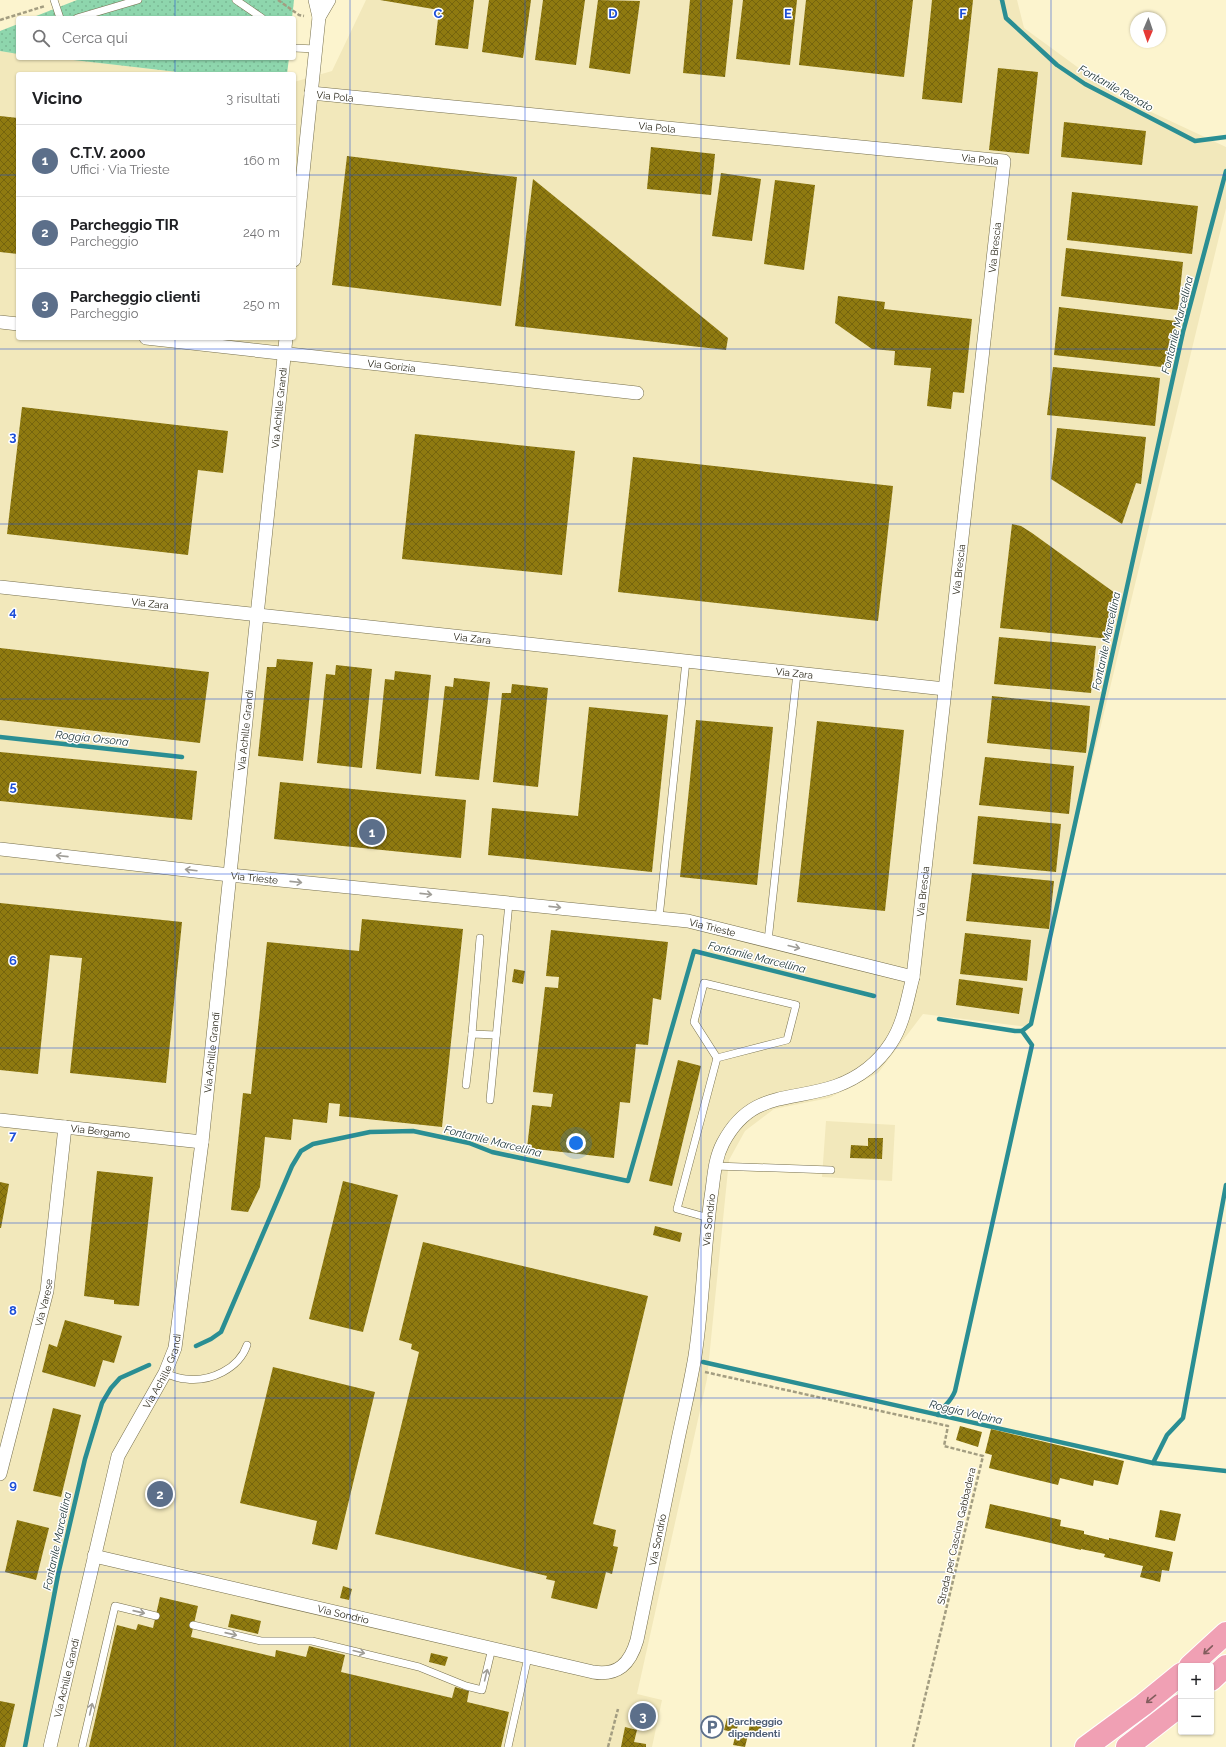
<!DOCTYPE html>
<html lang="it">
<meta charset="utf-8">
<style>
:root{--surface:#fff;--page:#f6f6f6;--text:#202124;--muted:#757577;--line:#e0e0e0;--accent:#0f766e}
body{margin:0;font-family:Raleway,sans-serif;background:var(--page);color:var(--text)}
.controls{position:absolute;right:12px;bottom:12px;display:grid;overflow:hidden;border-radius:4px;box-shadow:0 1px 3px #0004}
.controls button{width:36px;height:36px;display:grid;place-items:center;padding:0;border:0;border-bottom:1px solid var(--line);background:var(--surface);color:var(--text);font:20px sans-serif}
.compass{position:absolute;left:1130px;top:12px;width:36px;height:36px;border-radius:50%;background:var(--surface);box-shadow:0 1px 3px #0004;rotate:182deg}
.you{position:absolute;left:576px;top:1143px;width:14px;height:14px;margin:-10px;border:3px solid #fff;border-radius:50%;background:#1a73e8;box-shadow:0 0 0 6px #1a73e833}
.badge{display:grid;place-items:center;width:26px;height:26px;border-radius:50%;background:var(--accent);color:#fff;font-size:13px;font-weight:700}
.pin{position:absolute;translate:-50% -50%;border:2px solid #fff;box-shadow:0 1px 4px #0006}
.list{margin:0;padding:0;list-style:none}
h2{display:flex;justify-content:space-between;align-items:center;height:52px;margin:0;padding:0 16px;font-size:17px}
h2 small{font-size:13px;font-weight:400;color:var(--muted)}
.list li{display:grid;grid-template-columns:26px 1fr auto;gap:12px;align-items:center;box-sizing:border-box;height:72px;padding:0 16px;border-top:1px solid var(--line)}
.list b{display:block;font-size:15px;white-space:nowrap}
.list p{margin:0;font-size:13px;white-space:nowrap;color:var(--muted)}
.list em{font-size:13px;font-style:normal;color:var(--muted)}
.icon{flex:none;width:22px;height:22px;fill:none;stroke:currentColor;stroke-width:2;stroke-linecap:round;stroke-linejoin:round}
.map{position:relative;flex:none;width:1226px;height:1747px;overflow:hidden}
.search{position:absolute;background:var(--surface);box-shadow:0 1px 3px #0004;left:16px;top:16px;width:280px;height:44px;display:flex;align-items:center;gap:10px;box-sizing:border-box;padding:0 14px;border-radius:4px;color:var(--muted);font-size:15px}
.panel{position:absolute;background:var(--surface);box-shadow:0 1px 3px #0004;left:16px;top:72px;width:280px;height:268px;border-radius:4px}
.map>svg:first-child{display:block}
</style>
<div class="map">
<svg width="1226" height="1747" viewBox="0 0 1226 1747">
<defs>
<pattern id="grass-dots" width="8" height="8" patternUnits="userSpaceOnUse"><rect width="8" height="8" fill="#8ed6ad"/><path d="M2 2h.1M6 6h.1" fill="none" stroke="#7ab894" stroke-width="1.8" stroke-linecap="round"/></pattern>
<pattern id="building-cross-hatch" width="8" height="8" patternUnits="userSpaceOnUse"><rect width="8" height="8" fill="#8f7a10"/><path d="M0 0l8 8M0 8l8-8" fill="none" stroke="#75640e"/></pattern>
</defs>
<rect width="100%" height="100%" fill="#fcf4ce"/>
<g fill="#f2e8bb">
<polygon points="366,0 1017,0 1024,28 1117,96 1226,147 1226,208 1028,1027 923,1014 878,1073 829,1098 774,1109 745,1131 729,1160 707,1379 637,1694 662,1700 652,1747 0,1747 0,51 18,54 18,58 56,58 195,74 18,74 18,338 294,338 294,82 332,71"/>
<polygon points="826,1121 895,1125 892,1181 822,1177"/>
</g>
<g fill="url(#grass-dots)">
<polygon points="77,0 294,0 292,18 31,18"/>
<polygon points="18,24 18,54 0,51 0,31"/>
<polygon points="56,58 289,58 287,74 195,74"/>
</g>
<g fill="none" stroke-linecap="round" stroke-linejoin="round">
<g stroke="#2a8e93" stroke-width="4.5">
<polyline points="1002,0 1006,18 1057,65 1085,84 1195,141 1226,137"/>
<polyline points="0,737 182,757"/>
<polyline points="939,1019 1015,1031 1022,1031 1031,1024 1183,332 1226,171"/>
<polyline points="196,1346 211,1339 221,1332 292,1166 301,1151 313,1144 370,1132 413,1131 469,1143 492,1152 628,1181 694,951 874,996"/>
<polyline points="703,1362 1153,1463 1226,1471"/>
<path d="M938 1415C944 1405 951 1402 955 1391L1032 1045 1022 1031"/>
<polyline points="1153,1463 1167,1435 1183,1418 1226,1185"/>
<polyline points="25,1747 58,1575 85,1459 102,1403 111,1388 120,1378 149,1365"/>
</g>
</g>
<g fill="url(#building-cross-hatch)">
<polygon points="380,0 474,0 468,49 435,45 439,10"/>
<polygon points="489,0 531,0 523,58 482,52"/>
<polygon points="543,0 585,0 576,65 535,60"/>
<polygon points="598,0 640,1 630,74 589,68"/>
<polygon points="690,0 733,0 725,77 683,73"/>
<polygon points="743,0 797,0 790,65 736,59"/>
<polygon points="806,0 913,0 904,77 799,65"/>
<polygon points="932,0 973,0 962,103 922,99"/>
<polygon points="998,68 1038,72 1029,154 989,150"/>
<polygon points="0,116 18,118 18,254 0,252"/>
<polygon points="1064,122 1146,131 1142,165 1061,157"/>
<polygon points="651,147 715,154 711,195 647,189"/>
<polygon points="347,156 517,177 501,306 332,285"/>
<polygon points="721,173 761,179 752,241 712,236"/>
<polygon points="533,179 728,338 726,350 515,326"/>
<polygon points="775,180 815,185 804,270 764,264"/>
<polygon points="1072,192 1198,206 1192,254 1067,240"/>
<polygon points="1066,248 1183,262 1178,310 1061,296"/>
<polygon points="838,296 885,302 884,309 972,319 964,393 953,392 951,409 927,406 931,368 894,365 895,351 872,349 835,323"/>
<polygon points="1059,307 1176,321 1170,368 1054,355"/>
<polygon points="1053,367 1160,378 1155,426 1047,415"/>
<polygon points="22,407 228,431 223,473 198,470 188,555 7,534"/>
<polygon points="1057,428 1146,437 1141,484 1136,483 1122,524 1051,479"/>
<polygon points="415,434 575,451 562,575 402,559"/>
<polygon points="633,457 893,486 878,621 618,592"/>
<polygon points="1012,524 1021,526 1032,533 1115,593 1110,639 1000,628"/>
<polygon points="999,637 1096,646 1091,693 994,684"/>
<polygon points="0,648 209,672 200,743 0,720"/>
<polygon points="277,659 313,662 303,761 258,756 267,667 276,667"/>
<polygon points="336,665 372,669 362,768 317,763 326,674 335,675"/>
<polygon points="395,671 431,675 421,774 376,769 385,679 394,680"/>
<polygon points="454,678 490,682 479,780 435,776 445,686 453,687"/>
<polygon points="512,684 548,688 538,787 493,782 502,693 511,693"/>
<polygon points="992,696 1090,706 1086,753 987,743"/>
<polygon points="589,707 668,715 652,872 488,855 492,808 578,816"/>
<polygon points="696,720 773,727 757,885 680,877"/>
<polygon points="817,721 904,730 885,911 797,902"/>
<polygon points="0,752 197,771 192,820 0,801"/>
<polygon points="985,757 1074,766 1069,814 979,805"/>
<polygon points="280,782 466,800 461,858 274,839"/>
<polygon points="978,816 1061,824 1056,872 973,864"/>
<polygon points="972,873 1054,881 1049,929 966,921"/>
<polygon points="0,903 182,922 166,1083 70,1073 82,958 50,955 38,1074 0,1070"/>
<polygon points="362,919 463,929 442,1127 339,1116 340,1104 329,1103 327,1123 293,1119 291,1140 265,1137 260,1187 248,1212 231,1210 243,1093 251,1094 267,942 359,951"/>
<polygon points="551,930 668,942 661,1000 653,998 648,1045 636,1044 630,1103 620,1102 614,1158 527,1148 532,1105 551,1107 553,1094 533,1092 545,987 558,988 559,977 546,976"/>
<polygon points="965,933 1031,940 1027,981 960,974"/>
<polygon points="514,969 525,971 523,984 512,982"/>
<polygon points="959,979 1023,988 1019,1014 956,1005"/>
<polygon points="678,1060 701,1066 672,1186 649,1181"/>
<polygon points="868,1138 883,1138 882,1159 850,1158 851,1145 868,1146"/>
<polygon points="97,1171 153,1177 139,1306 114,1304 114,1300 84,1296"/>
<polygon points="343,1181 398,1195 363,1332 309,1319"/>
<polygon points="0,1182 9,1184 1,1228 0,1228"/>
<polygon points="655,1226 682,1233 680,1242 653,1235"/>
<polygon points="423,1242 648,1296 593,1524 616,1530 613,1546 618,1547 612,1574 606,1572 597,1609 551,1598 555,1581 546,1579 547,1576 375,1534 419,1352 411,1349 412,1344 399,1340"/>
<polygon points="65,1320 122,1336 114,1363 103,1360 95,1387 42,1372 49,1344 57,1347"/>
<polygon points="273,1367 375,1392 337,1550 312,1544 317,1521 240,1503"/>
<polygon points="53,1408 81,1415 61,1497 33,1491"/>
<polygon points="960,1426 982,1432 978,1447 956,1440"/>
<polygon points="991,1429 1124,1461 1118,1485 1094,1480 1093,1486 1060,1478 1058,1485 989,1468 992,1455 985,1453"/>
<polygon points="990,1504 1061,1520 1060,1526 1084,1531 1084,1534 1109,1540 1109,1538 1173,1552 1169,1571 1162,1570 1160,1582 1140,1577 1143,1566 1104,1557 1105,1554 1081,1549 1081,1550 985,1528"/>
<polygon points="1160,1510 1181,1514 1175,1541 1155,1537"/>
<polygon points="17,1520 49,1528 36,1580 5,1572"/>
<polygon points="343,1586 352,1589 349,1600 340,1598"/>
<polygon points="160,1597 198,1606 191,1637 275,1657 276,1650 306,1657 309,1646 345,1655 341,1672 452,1698 455,1687 469,1691 467,1702 509,1712 501,1747 89,1747 117,1625 136,1630 138,1624 153,1628"/>
<polygon points="231,1614 261,1621 258,1634 228,1627"/>
<polygon points="431,1653 448,1657 445,1666 429,1662"/>
<polygon points="0,1701 15,1704 5,1747 0,1747"/>
<polygon points="727,1718 739,1721 736,1733 724,1730"/>
<polygon points="750,1723 762,1726 759,1738 748,1735"/>
<polygon points="625,1727 637,1730 634,1742 646,1744 646,1747 621,1747"/>
<polygon points="736,1733 748,1735 745,1747 733,1745"/>
</g>
<g fill="none" stroke-linecap="round" stroke-linejoin="round">
<g stroke="#766f4d" stroke-width="8">
<g id="service">
<polyline points="54,0 60,18"/>
<polyline points="236,0 262,18"/>
<polyline points="77,18 138,0"/>
<polyline points="294,48 316,49"/>
<polyline points="659,918 686,661"/>
<polyline points="768,941 797,673"/>
<polygon points="704,983 796,1005 787,1040 717,1058 694,1022"/>
<polyline points="472,1034 480,938"/>
<polyline points="466,1085 472,1034 496,1035"/>
<polyline points="490,1100 509,903"/>
<polyline points="715,1166 831,1170"/>
<polyline points="709,1218 677,1209 717,1058"/>
<path d="M165 1373C172 1376 179 1379 186 1379 210 1382 239 1369 247 1345"/>
<polyline points="193,1625 261,1641 312,1641 419,1667 466,1686 482,1690 492,1648"/>
<polyline points="82,1747 115,1606 156,1616"/>
<polyline points="508,1747 528,1657"/>
</g>
</g>
<g stroke="#766f4d" stroke-width="14">
<g id="minor">
<polyline points="315,0 319,17 329,0"/>
<polyline points="294,260 319,17"/>
<polyline points="0,322 18,324"/>
<path id="s1" d="M146 338 637 393"/>
<path id="s2" d="M0 587 945 689"/>
<path id="s3" d="M0 849 230 875 688 921 913 977"/>
<path id="s4" d="M0 1120 202 1142"/>
<path id="s5" d="M0 1474 47 1291 65 1127"/>
<path id="s6" d="M94 1556 593 1672C618 1676 630 1664 637 1640 650 1575 663 1510 677 1444 683 1415 690 1386 695 1356 703 1304 704 1249 711 1197 714 1179 714 1160 723 1143 751 1090 790 1102 836 1086 858 1078 878 1063 891 1043 904 1023 907 1000 913 977L1004 161 311 93"/>
<path id="s7" d="M50 1747 118 1456 165 1373 175 1348 202 1142 286 338"/>
</g>
</g>
<g stroke="#fff" stroke-width="24">
<g id="trunk">
<polyline points="1190,1666 1226,1633"/>
<polyline points="1211,1680 1226,1666"/>
<polyline points="1086,1747 1143,1705 1181,1674"/>
<polyline points="1127,1747 1181,1705"/>
</g>
</g>
<g stroke="#a39d81" stroke-width="2.5" stroke-dasharray="4 2" stroke-linecap="butt">
<polyline points="278,0 299,15 304,16"/>
<polyline points="0,20 45,6"/>
<polyline points="705,1372 948,1426 944,1446 983,1456 913,1747"/>
<polyline points="608,1747 618,1709"/>
</g>
<use href="#service" stroke="#fff" stroke-width="7"/>
<use href="#minor" stroke="#fff" stroke-width="13"/>
<use href="#trunk" stroke="#f0a0b4" stroke-width="22"/>
</g>
<defs><path id="oneway-shaft" d="M-6 0H5M1.5-3L5.5 0L1.5 3" fill="none" stroke-width="1.6" stroke-linecap="round" stroke-linejoin="round"/></defs>
<g stroke="#9f9d97">
<use href="#oneway-shaft" transform="translate(62 856) rotate(-174)"/>
<use href="#oneway-shaft" transform="translate(191 870) rotate(-173)"/>
<use href="#oneway-shaft" transform="translate(296 882) rotate(6)"/>
<use href="#oneway-shaft" transform="translate(426 894) rotate(6)"/>
<use href="#oneway-shaft" transform="translate(555 907) rotate(6)"/>
<use href="#oneway-shaft" transform="translate(794 947) rotate(14)"/>
<use href="#oneway-shaft" transform="translate(139 1612) rotate(13)"/>
<use href="#oneway-shaft" transform="translate(231 1634) rotate(13)"/>
<use href="#oneway-shaft" transform="translate(359 1652) rotate(14)"/>
<use href="#oneway-shaft" transform="translate(486 1675) rotate(-76)"/>
<use href="#oneway-shaft" transform="translate(91 1709) rotate(-77)"/>
</g>
<g stroke="#835d5e">
<use href="#oneway-shaft" transform="translate(1208 1650) rotate(137)"/>
<use href="#oneway-shaft" transform="translate(1151 1699) rotate(141)"/>
</g>
<path fill="none" stroke="#1d4ed8" stroke-width="1" stroke-opacity="0.55" d="M175 0V18M350 0V1747M525 0V1747M701 0V1747M876 0V1747M1051 0V1747M175 58V74M0 175H18M294 175H1226M175 338V1747M0 349H1226M0 524H1226M0 699H1226M0 874H1226M0 1048H1226M0 1223H1226M0 1398H1226M0 1572H1226"/>
<defs>
<g id="parking-ring" transform="scale(1.15)"><circle r="9.5" fill="#fff" stroke="#5c6f8a" stroke-width="1.5"/><path d="M-3.5-5.5H1a3.5 3.5 0 0 1 0 7H-1V5.5H-3.5ZM-1-3.4V-.6H.8a1.4 1.4 0 0 0 0-2.8Z" fill="#5c6f8a"/></g>
</defs>
<g fill-rule="evenodd">
<use href="#parking-ring" x="712" y="1727"/>
</g>
<g text-anchor="middle" stroke-width="3" stroke-linejoin="round" paint-order="stroke">
<g font-size="10" fill="#292618" stroke="#fff">
<text transform="translate(335 96) rotate(6)" y="4">Via Pola</text>
<text transform="translate(657 127) rotate(6)" y="4">Via Pola</text>
<text transform="translate(980 159) rotate(6)" y="4">Via Pola</text>
<text dy="4" stroke="none"><textPath href="#s6" startOffset="2086">Via Brescia</textPath></text>
<text dy="4" stroke="none"><textPath href="#s1" startOffset="247">Via Gorizia</textPath></text>
<text dy="4" stroke="none"><textPath href="#s7" startOffset="1367">Via Achille Grandi</textPath></text>
<text dy="4" stroke="none"><textPath href="#s6" startOffset="1762">Via Brescia</textPath></text>
<text dy="4" stroke="none"><textPath href="#s2" startOffset="151">Via Zara</textPath></text>
<text dy="4" stroke="none"><textPath href="#s2" startOffset="475">Via Zara</textPath></text>
<text dy="4" stroke="none"><textPath href="#s2" startOffset="799">Via Zara</textPath></text>
<text dy="4" stroke="none"><textPath href="#s7" startOffset="1043">Via Achille Grandi</textPath></text>
<text dy="4" stroke="none"><textPath href="#s3" startOffset="256">Via Trieste</textPath></text>
<text dy="4" stroke="none"><textPath href="#s6" startOffset="1438">Via Brescia</textPath></text>
<text dy="4" stroke="none"><textPath href="#s3" startOffset="717">Via Trieste</textPath></text>
<text dy="4" stroke="none"><textPath href="#s7" startOffset="719">Via Achille Grandi</textPath></text>
<text dy="4" stroke="none"><textPath href="#s4" startOffset="101">Via Bergamo</textPath></text>
<text dy="4" stroke="none"><textPath href="#s6" startOffset="1000">Via Sondrio</textPath></text>
<text dy="4" stroke="none"><textPath href="#s5" startOffset="177">Via Varese</textPath></text>
<text dy="4" stroke="none"><textPath href="#s7" startOffset="395">Via Achille Grandi</textPath></text>
<text transform="translate(956 1536) rotate(-77)" y="4">Strada per Cascina Gabbadera</text>
<text dy="4" stroke="none"><textPath href="#s6" startOffset="676">Via Sondrio</textPath></text>
<text dy="4" stroke="none"><textPath href="#s6" startOffset="256">Via Sondrio</textPath></text>
<text dy="4" stroke="none"><textPath href="#s7" startOffset="71">Via Achille Grandi</textPath></text>
</g>
<g font-size="10" font-weight="bold" fill="#4e5e75" stroke="#fff" text-anchor="start">
<text x="728" y="1725">Parcheggio<tspan x="728" dy="12">dipendenti</tspan></text>
</g>
<g font-size="11" font-style="italic" fill="#233a3c" stroke="#fff">
<text transform="translate(1116 88) rotate(29)" y="4">Fontanile Renato</text>
<text transform="translate(1177 325) rotate(-76)" y="4">Fontanile Marcellina</text>
<text transform="translate(1106 641) rotate(-78)" y="4">Fontanile Marcellina</text>
<text transform="translate(92 738) rotate(6)" y="4">Roggia Orsona</text>
<text transform="translate(757 957) rotate(14)" y="4">Fontanile Marcellina</text>
<text transform="translate(493 1141) rotate(14)" y="4">Fontanile Marcellina</text>
<text transform="translate(966 1412) rotate(13)" y="4">Roggia Volpina</text>
<text transform="translate(57 1541) rotate(-78)" y="4">Fontanile Marcellina</text>
</g>
</g>
<g font-size="13" text-anchor="middle" font-weight="bold" fill="#1d4ed8" stroke="#fff" stroke-width="3" stroke-linejoin="round" paint-order="stroke">
<text x="438" y="18">C</text>
<text x="613" y="18">D</text>
<text x="788" y="18">E</text>
<text x="963" y="18">F</text>
<text x="13" y="441">3</text>
<text x="13" y="616">4</text>
<text x="13" y="791">5</text>
<text x="13" y="965">6</text>
<text x="13" y="1140">7</text>
<text x="13" y="1315">8</text>
<text x="13" y="1489">9</text>
</g>
</svg>
<div class="controls">
<button>+</button>
<button>−</button>
</div>
<svg class="compass" viewBox="-18 -18 36 36"><path d="M0-13l5 13h-10z" fill="#e53935"/><path d="M0 13l5-13h-10z" fill="#757577"/></svg>
<div class="you"></div>
<div class="pin badge" style="left:372px;top:832px;background:#5c6f8a">1</div>
<div class="pin badge" style="left:160px;top:1494px;background:#5c6f8a">2</div>
<div class="pin badge" style="left:643px;top:1716px;background:#5c6f8a">3</div>
<div class="search"><svg class="icon" aria-label="search" viewBox="0 0 24 24"><circle cx="10" cy="10" r="6"/><path d="M15 15l6 6"/></svg>Cerca qui</div>
<section class="panel">
<h2>Vicino<small>3 risultati</small></h2>
<ul class="list">
<li><span class="badge" style="background:#5c6f8a">1</span><div><b>C.T.V. 2000</b><p>Uffici · Via Trieste</p></div><em>160 m</em></li>
<li><span class="badge" style="background:#5c6f8a">2</span><div><b>Parcheggio TIR</b><p>Parcheggio</p></div><em>240 m</em></li>
<li><span class="badge" style="background:#5c6f8a">3</span><div><b>Parcheggio clienti</b><p>Parcheggio</p></div><em>250 m</em></li>
</ul>
</section>
</div>
